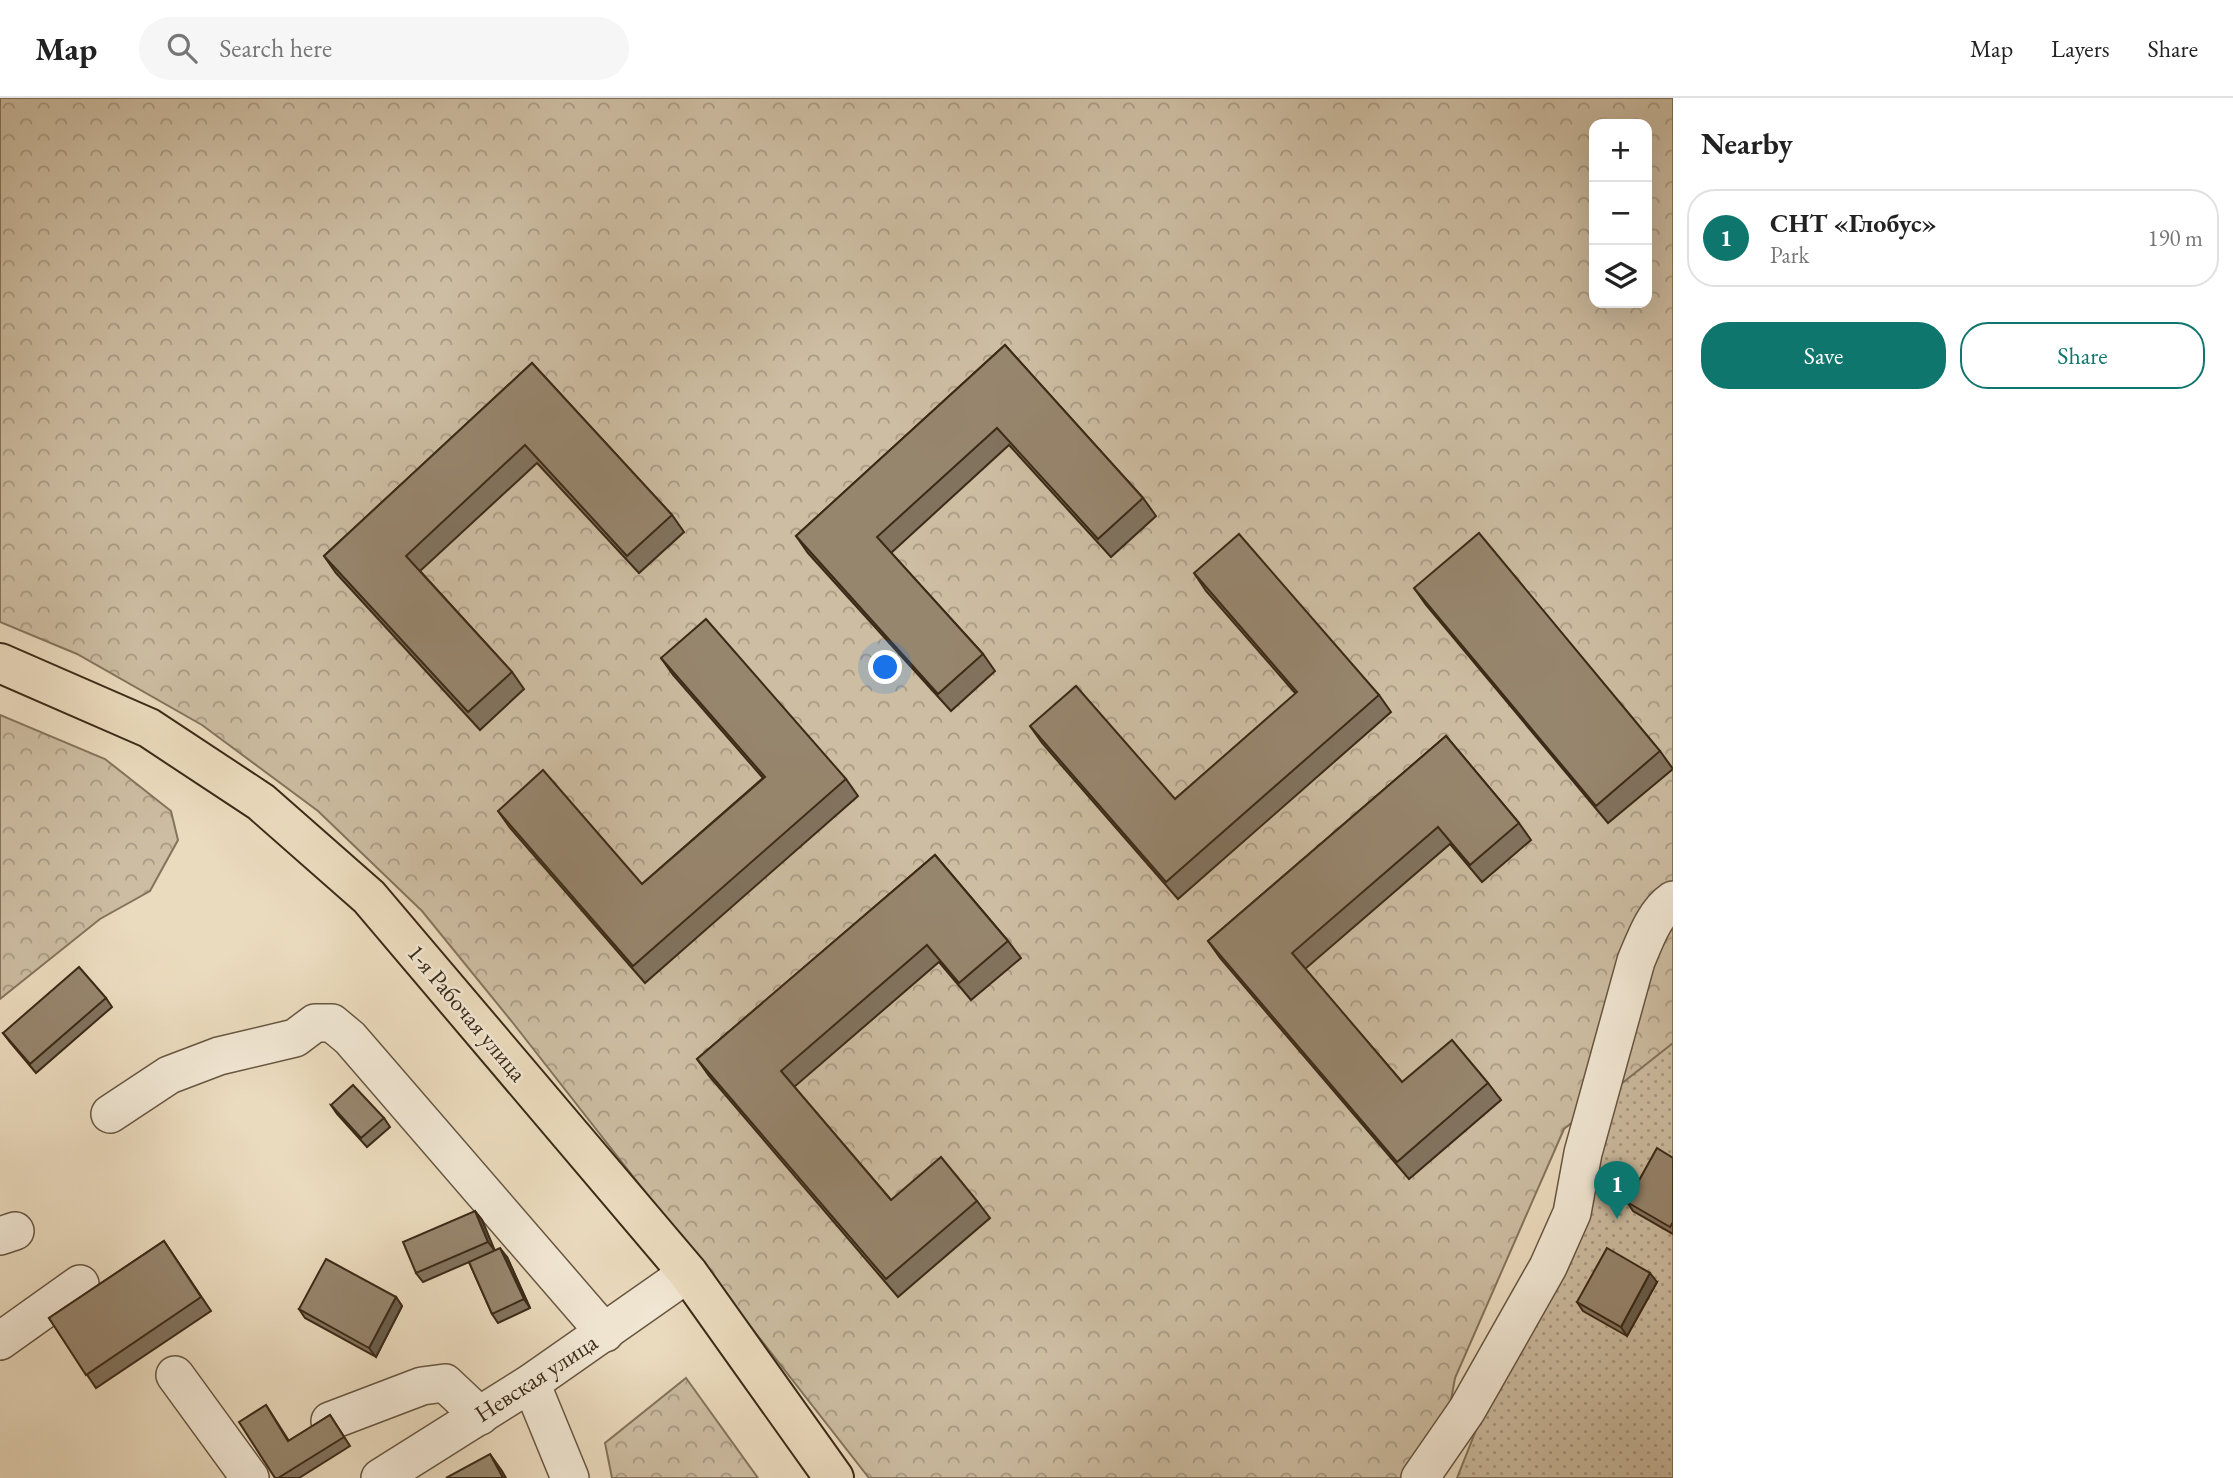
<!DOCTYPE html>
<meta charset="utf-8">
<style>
:root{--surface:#fff;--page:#f6f6f6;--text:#222;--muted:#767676;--line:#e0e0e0;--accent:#0f766e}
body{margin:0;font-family:"EB Garamond",serif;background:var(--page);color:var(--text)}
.controls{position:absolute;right:21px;top:21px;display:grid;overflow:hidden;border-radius:14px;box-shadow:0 7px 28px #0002}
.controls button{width:63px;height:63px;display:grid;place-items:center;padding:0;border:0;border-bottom:2px solid var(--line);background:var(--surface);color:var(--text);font:35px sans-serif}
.you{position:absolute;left:886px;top:570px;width:24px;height:24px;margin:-18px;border:5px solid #fff;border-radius:50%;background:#1a73e8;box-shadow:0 0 0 10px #1a73e833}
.badge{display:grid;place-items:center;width:46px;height:46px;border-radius:50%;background:var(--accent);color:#fff;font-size:23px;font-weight:700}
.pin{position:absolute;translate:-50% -58px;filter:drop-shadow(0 2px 4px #0008)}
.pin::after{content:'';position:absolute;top:37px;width:24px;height:21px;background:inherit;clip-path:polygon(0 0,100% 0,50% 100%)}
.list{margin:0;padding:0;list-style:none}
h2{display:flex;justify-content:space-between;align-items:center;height:91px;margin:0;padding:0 28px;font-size:30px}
h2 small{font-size:23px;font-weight:400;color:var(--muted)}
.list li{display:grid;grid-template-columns:46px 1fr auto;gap:21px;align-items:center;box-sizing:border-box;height:98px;margin:0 14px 14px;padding:0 14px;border:2px solid var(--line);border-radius:28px}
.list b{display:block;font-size:26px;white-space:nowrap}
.list p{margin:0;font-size:23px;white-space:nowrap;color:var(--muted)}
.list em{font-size:23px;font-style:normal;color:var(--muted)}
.actions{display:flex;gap:14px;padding:21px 28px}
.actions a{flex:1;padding:16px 0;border:2px solid var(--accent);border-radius:28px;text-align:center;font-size:24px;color:var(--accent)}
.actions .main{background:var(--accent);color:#fff}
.icon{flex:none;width:38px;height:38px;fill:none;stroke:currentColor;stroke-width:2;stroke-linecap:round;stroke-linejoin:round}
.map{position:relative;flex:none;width:1673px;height:1380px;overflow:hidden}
header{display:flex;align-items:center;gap:42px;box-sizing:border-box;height:98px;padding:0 35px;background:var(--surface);border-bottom:2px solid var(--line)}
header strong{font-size:33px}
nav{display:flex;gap:38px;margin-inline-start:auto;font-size:24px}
.search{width:490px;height:63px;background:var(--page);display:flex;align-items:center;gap:18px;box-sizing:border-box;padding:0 24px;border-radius:38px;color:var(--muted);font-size:26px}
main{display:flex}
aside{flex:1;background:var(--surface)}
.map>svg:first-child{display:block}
</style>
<header>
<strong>Map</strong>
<div class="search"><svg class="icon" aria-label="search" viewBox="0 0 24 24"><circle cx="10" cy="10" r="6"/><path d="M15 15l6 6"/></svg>Search here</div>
<nav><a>Map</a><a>Layers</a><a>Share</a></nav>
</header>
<main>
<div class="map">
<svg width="1673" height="1380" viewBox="0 0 1673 1380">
<defs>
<pattern id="grass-dots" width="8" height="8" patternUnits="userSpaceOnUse" patternTransform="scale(1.75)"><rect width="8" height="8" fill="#cdbda2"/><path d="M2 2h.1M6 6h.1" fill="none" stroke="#a89a83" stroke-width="1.8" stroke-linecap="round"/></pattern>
<pattern id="forest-crowns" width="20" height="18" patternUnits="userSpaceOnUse" patternTransform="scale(1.75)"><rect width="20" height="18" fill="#cdbda2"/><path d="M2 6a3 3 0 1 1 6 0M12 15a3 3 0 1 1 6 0" fill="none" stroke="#a89a83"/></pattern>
</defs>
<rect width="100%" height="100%" fill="#ebdbbe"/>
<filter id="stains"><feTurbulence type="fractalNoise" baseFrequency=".00286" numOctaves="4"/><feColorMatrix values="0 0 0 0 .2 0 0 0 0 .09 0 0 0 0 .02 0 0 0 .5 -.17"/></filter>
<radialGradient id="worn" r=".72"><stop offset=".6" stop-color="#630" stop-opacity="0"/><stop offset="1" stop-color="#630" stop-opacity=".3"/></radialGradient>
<polygon fill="url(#grass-dots)" stroke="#84745c" stroke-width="2" points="1664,859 1673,862 1673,1380 1457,1380"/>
<g fill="url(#forest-crowns)" stroke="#84745c" stroke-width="2" fill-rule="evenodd">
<path d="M0 0H1673V945L1564 1031 1455 1280 1437 1380H869L513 925 422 813 318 713 202 627 77 556 0 524ZM1594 26H1647V205H1594Z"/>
<polygon points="0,617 105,661 171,713 178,742 150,793 100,821 0,901"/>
<polygon points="686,1280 758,1380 612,1380 605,1345"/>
</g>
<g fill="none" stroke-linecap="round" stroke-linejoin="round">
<g stroke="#675641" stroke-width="40">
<g id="minor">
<polyline points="110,1016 169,977 219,958 295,940 315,925 332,925 350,940 605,1235"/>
<polyline points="0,1138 15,1133"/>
<polyline points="0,1243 80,1186"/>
<polyline points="175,1277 250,1380"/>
<polyline points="531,1285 570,1380"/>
<polyline points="330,1323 422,1288 445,1285 480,1318"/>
<polyline points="380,1380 531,1285 688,1175"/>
<path d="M1420 1380 1467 1312 1548 1169 1572 1115 1583 1055 1636 863C1645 842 1654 815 1673 802"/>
</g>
</g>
<g stroke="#3b2a17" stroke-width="42">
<polyline id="major" points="0,565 149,630 261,704 369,799 688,1175 834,1380"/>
</g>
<use href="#minor" stroke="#f2e8d5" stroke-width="37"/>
<use href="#major" stroke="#ebdbbe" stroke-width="38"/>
</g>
<g fill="#82735f" stroke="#3b2a17" stroke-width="2">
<polygon points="1005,247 1143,400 1156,418 1111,459 1009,347 891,455 983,556 995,573 951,613 808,455 796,438"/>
<polygon points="532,265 672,417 684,434 639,475 537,365 420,473 512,574 524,591 480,632 336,475 324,458"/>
<polygon points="1194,475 1379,597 1391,614 1178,801 1042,645 1030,628 1175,701 1296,596 1206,493"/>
<polygon points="1414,490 1660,653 1673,671 1608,725 1426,507"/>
<polygon points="661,560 846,681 858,698 645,885 510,730 498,713 642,786 763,680 673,577"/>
<polygon points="1446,638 1519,725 1531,742 1482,784 1450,746 1305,871 1402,984 1488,985 1501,1002 1409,1081 1220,860 1208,843"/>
<polygon points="935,757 1008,843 1021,860 971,902 939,864 794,989 891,1102 977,1103 990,1120 898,1199 709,978 697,961"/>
<polygon points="106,900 112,909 36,975 10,944 3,935"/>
<polygon points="331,1007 384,1020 390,1029 367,1049 337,1016"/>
<polygon points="1673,1060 1673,1136 1633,1113 1627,1104"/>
<polygon points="475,1113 482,1122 494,1152 507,1159 530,1210 498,1225 492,1216 469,1164 423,1184 416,1175"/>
<polygon points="164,1143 211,1213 96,1290 49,1220"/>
<polygon points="1657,1184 1627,1238 1583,1213 1577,1204"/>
<polygon points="396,1199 402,1208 376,1259 305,1220 299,1211"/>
<polygon points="266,1307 289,1343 330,1317 350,1348 299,1380 275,1380"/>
</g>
<g fill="#6a5e4d" stroke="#3b2a17" stroke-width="2">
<polygon points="475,1113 482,1122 495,1153 488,1144"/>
<polygon points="500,1150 507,1159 530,1210 524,1201"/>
<polygon points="1650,1175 1657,1184 1627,1238 1621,1229"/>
<polygon points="396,1199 402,1208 376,1259 369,1250"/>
<polygon points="490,1356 502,1373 506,1380 503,1380"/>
</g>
<g fill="#97866e" stroke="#3b2a17" stroke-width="2">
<polygon points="1005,247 1143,400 1098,441 997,330 877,439 983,556 938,596 796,438"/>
<polygon points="532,265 672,417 627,458 525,347 406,458 512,574 468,614 324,458"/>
<polygon points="1479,435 1660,653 1596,708 1414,490"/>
<polygon points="1239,436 1379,597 1166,784 1030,628 1076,588 1175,701 1297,594 1194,475"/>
<polygon points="706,521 846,681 633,868 498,713 543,672 642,786 765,679 661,560"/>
<polygon points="1446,638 1519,725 1470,767 1438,729 1292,855 1402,984 1452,942 1488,985 1397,1064 1208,843"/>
<polygon points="935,757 1008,843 959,885 927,847 781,973 891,1102 941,1059 977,1103 886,1181 697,961"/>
<polygon points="79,869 106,900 30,966 3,935"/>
<polygon points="353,987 384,1020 361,1040 331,1007"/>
<polygon points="1657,1050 1673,1060 1673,1124 1670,1129 1627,1104"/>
<polygon points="475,1113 488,1144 416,1175 403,1144"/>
<polygon points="164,1143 201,1199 86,1277 49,1220"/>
<polygon points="500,1150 524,1201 492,1216 469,1164"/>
<polygon points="1607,1150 1650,1175 1621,1229 1577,1204"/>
<polygon points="326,1161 396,1199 369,1250 299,1211"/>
<polygon points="266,1307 288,1343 330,1317 344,1339 278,1380 275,1380 239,1324"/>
<polygon points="490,1356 503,1380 446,1380"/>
</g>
<g text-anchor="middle" stroke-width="5" stroke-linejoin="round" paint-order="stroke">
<g font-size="24" fill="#3b2a17" stroke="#f2e8d5">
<text transform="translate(467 915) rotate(50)" y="8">1-я Рабочая улица</text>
<text transform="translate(536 1280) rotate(-33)" y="8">Невская улица</text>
</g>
</g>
<rect width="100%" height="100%" filter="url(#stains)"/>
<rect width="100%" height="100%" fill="url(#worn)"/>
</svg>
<div class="controls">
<button>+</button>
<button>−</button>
<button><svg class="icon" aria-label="layers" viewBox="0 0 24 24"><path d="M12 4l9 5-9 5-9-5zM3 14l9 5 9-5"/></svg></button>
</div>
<div class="you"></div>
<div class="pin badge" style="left:1617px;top:1121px">1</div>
</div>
<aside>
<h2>Nearby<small></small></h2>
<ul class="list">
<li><span class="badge">1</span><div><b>СНТ «Глобус»</b><p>Park</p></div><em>190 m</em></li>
</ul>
<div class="actions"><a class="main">Save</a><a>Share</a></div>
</aside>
</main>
